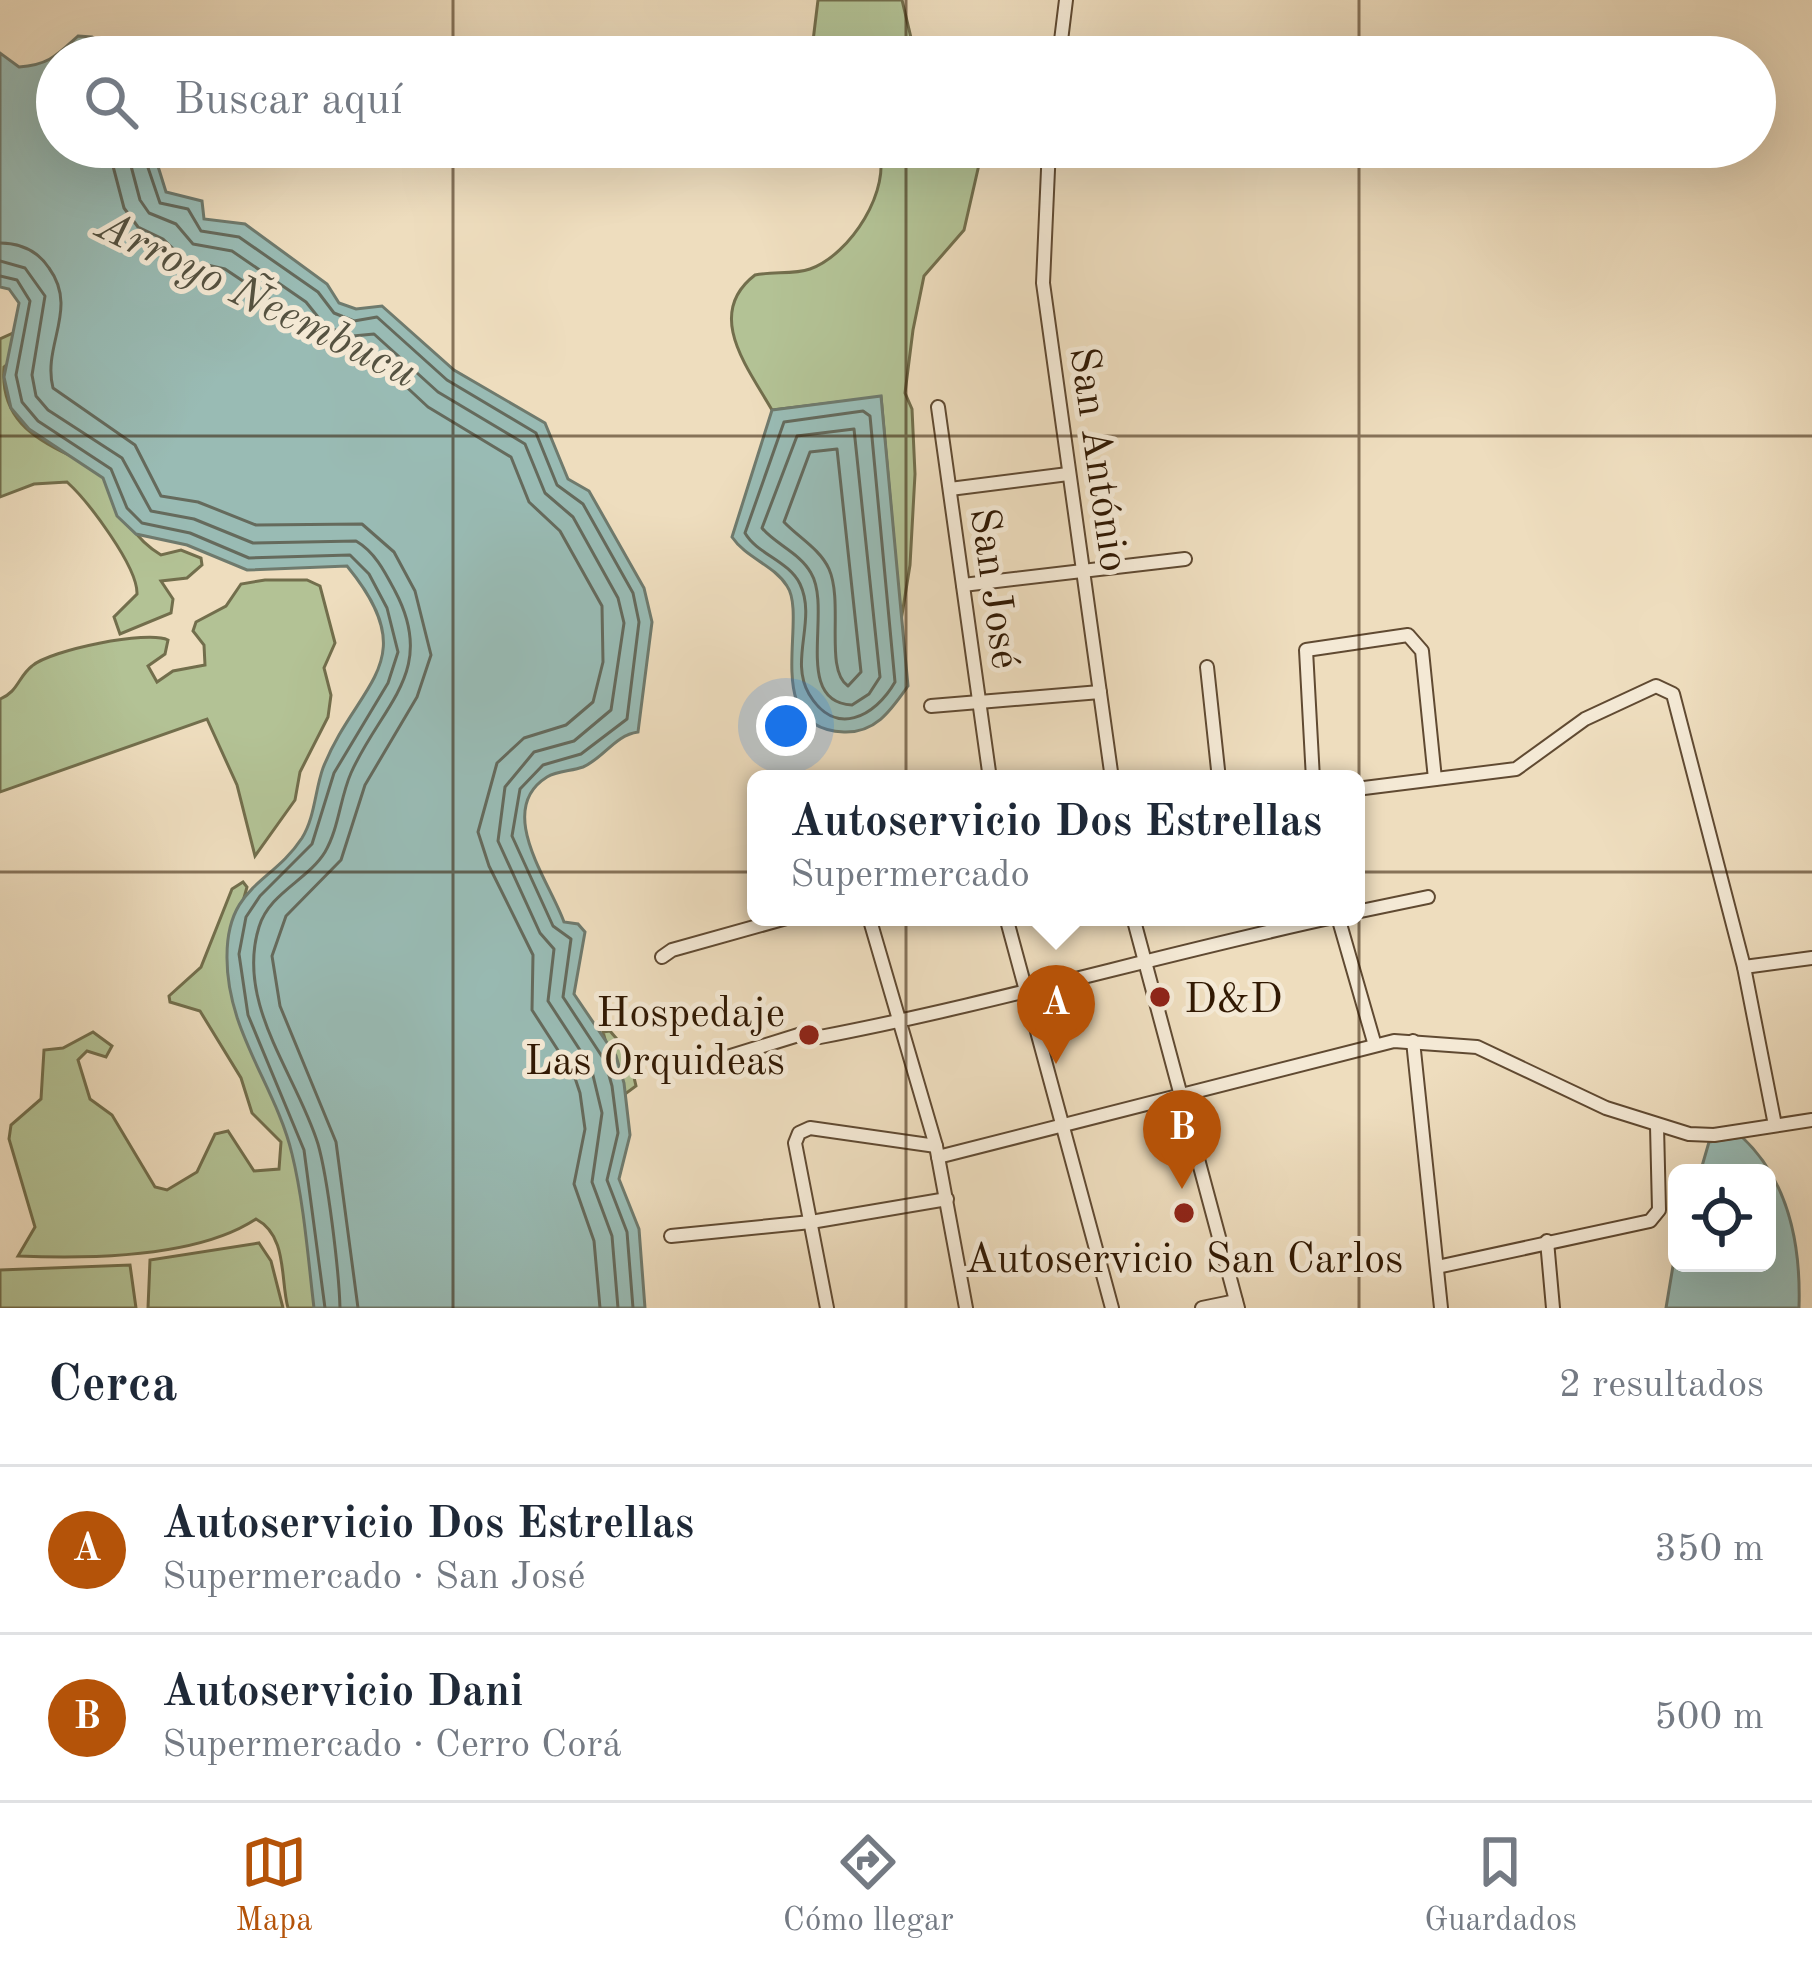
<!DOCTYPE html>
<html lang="es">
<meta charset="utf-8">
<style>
:root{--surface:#fff;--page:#f2f2f3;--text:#1f2937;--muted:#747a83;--line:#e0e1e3;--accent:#b45309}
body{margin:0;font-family:"Old Standard TT",serif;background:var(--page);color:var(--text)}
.controls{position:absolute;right:36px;bottom:36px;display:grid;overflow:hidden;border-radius:18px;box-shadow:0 12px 48px #0002}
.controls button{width:108px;height:108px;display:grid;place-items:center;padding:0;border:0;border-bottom:3px solid var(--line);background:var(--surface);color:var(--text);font:60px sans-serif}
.you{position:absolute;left:786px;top:726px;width:42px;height:42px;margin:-30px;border:9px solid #fff;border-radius:50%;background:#1a73e8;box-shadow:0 0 0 18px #1a73e833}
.badge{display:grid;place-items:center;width:78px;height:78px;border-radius:50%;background:var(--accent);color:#fff;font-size:39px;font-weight:700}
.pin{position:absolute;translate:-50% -99px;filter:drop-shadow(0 3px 6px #0008)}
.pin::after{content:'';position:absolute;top:63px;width:42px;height:36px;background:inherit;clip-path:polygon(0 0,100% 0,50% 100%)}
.popup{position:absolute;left:747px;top:770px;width:618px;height:156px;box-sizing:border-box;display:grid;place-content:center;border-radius:18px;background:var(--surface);filter:drop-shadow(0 3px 9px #0005);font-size:39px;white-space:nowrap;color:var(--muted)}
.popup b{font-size:45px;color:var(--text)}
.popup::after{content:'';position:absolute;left:50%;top:100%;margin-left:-24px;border:24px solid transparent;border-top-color:var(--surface)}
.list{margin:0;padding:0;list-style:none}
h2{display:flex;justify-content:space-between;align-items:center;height:156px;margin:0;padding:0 48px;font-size:51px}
h2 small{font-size:39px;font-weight:400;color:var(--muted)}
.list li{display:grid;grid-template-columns:78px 1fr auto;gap:36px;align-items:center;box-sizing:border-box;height:168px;padding:0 48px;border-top:3px solid var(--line)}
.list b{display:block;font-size:45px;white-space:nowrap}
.list p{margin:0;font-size:39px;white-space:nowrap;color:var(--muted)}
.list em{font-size:39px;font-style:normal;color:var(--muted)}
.icon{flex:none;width:66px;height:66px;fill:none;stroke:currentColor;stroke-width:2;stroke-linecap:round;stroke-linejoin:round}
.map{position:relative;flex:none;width:1812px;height:1308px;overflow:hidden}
.search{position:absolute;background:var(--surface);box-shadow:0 12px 48px #0002;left:36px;right:36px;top:36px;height:132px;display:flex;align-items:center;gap:30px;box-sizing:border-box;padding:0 42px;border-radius:66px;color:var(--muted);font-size:45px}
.sheet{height:492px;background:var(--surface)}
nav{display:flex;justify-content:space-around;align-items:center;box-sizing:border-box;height:168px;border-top:3px solid var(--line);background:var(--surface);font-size:33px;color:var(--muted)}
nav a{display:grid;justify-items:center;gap:6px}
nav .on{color:var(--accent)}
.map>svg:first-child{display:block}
</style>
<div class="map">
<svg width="1812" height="1308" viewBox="0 0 1812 1308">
<rect width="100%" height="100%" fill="#eeddbe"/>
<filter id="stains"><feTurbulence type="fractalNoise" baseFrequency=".00167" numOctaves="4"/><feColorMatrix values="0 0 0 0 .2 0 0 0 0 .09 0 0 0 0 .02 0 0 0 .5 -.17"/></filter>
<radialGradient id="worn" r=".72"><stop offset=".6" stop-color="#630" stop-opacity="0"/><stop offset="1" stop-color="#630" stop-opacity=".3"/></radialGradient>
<g fill="#b3c295" stroke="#726e4c" stroke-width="3">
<polygon points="818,0 902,0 913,46 923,57 817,57 813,41"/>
<path d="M878 147H983L964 230 924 276 913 330 905 393 912 409 915 474 910 565 901 621 881 397 772 410C748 368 704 314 755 275 773 271 793 275 810 269 850 255 893 189 878 147Z"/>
<path d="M13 333 20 354 4 367C0 417 32 438 71 456 83 462 90 470 104 473 120 507 128 535 161 555L181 550 201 558 202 565 187 578 161 581 173 599 171 613 120 634 114 617 137 594C138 567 88 501 67 482L34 484 0 497V339Z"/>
<path d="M265 580H307L320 586 335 643 324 668 331 695 328 717 300 772 295 800 255 856 237 785 207 719 0 792V699C18 692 18 677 32 666 50 650 148 630 168 640L165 654 148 666 157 682 173 671 205 665 204 645 193 631 196 622 226 606 241 584Z"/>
<path d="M243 882 247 887 240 912 285 1081 322 1308H288C280 1279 288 1236 256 1219 197 1258 89 1259 18 1256L35 1227 9 1139 11 1125 41 1099 44 1050 63 1048 93 1032 112 1046 106 1057 87 1051 78 1060 90 1099 112 1115 155 1187 167 1190 197 1172 215 1134 228 1131 254 1171 279 1169 281 1142 252 1113 241 1078 200 1011 170 1002 169 996 201 967 232 889Z"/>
<polygon points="610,1031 628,1052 636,1086 621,1097 603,1032"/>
<polygon points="259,1243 271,1261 283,1308 148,1308 150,1260"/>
<polygon points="130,1265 136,1308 0,1308 0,1270"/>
</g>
<g fill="#99bbb4" stroke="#6f7a6d" stroke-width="3">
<path d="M78 36 92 37 123 57H57V147H152L166 192 202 201 204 219 245 224 327 284 339 303 356 309 382 306 454 370 545 423 568 479 589 491 644 588 652 622 638 732C615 735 604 758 583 767 572 771 557 771 547 777 494 810 550 882 564 922L578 924 585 932 574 994 616 1056 624 1083 630 1135 619 1179 639 1229 645 1308H314C308 1258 304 1203 292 1154 276 1086 226 1031 227 956 227 885 272 884 302 838 315 817 315 790 323 768 357 682 426 662 347 566L247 570 187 545 136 534 117 516 103 478 29 429 11 408 4 377 19 303 9 289 0 287V53L19 67C49 65 57 55 78 36Z"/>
<path d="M881 396 908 686C891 710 876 733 844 732 759 729 809 618 787 586 774 565 746 558 732 537L772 410Z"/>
<path d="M1742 1137C1789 1181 1801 1246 1799 1308H1666L1677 1242V1263H1767V1173H1700L1709 1142Z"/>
</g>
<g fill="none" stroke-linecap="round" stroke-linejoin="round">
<g stroke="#656a5c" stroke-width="3">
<polyline points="108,147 124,208 138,227 163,239 185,260 225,269 292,314 318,343 346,353 370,353 428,407 511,457 529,502 560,531 602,606 603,662 593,702 566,725 524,738 497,763 478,832 489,866 533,955 532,1010 574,1075 580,1093 585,1129 574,1184 594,1241 600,1308"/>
<polyline points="126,147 140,200 149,213 176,224 193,244 232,251 306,302 326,327 353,336 374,334 438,392 525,444 545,493 573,517 618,598 624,623 611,710 574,741 534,752 505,787 498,841 540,933 554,949 548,1001 591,1067 602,1113 592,1182 612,1236 618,1308"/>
<polyline points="141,147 160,203 188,209 201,231 239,237 318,292 334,313 354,321 377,317 447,380 536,433 557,485 583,504 633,593 639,622 627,719 581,754 543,765 520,789 512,836 553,926 571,939 563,997 605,1061 612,1086 618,1133 607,1180 627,1232 633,1308"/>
<path d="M0 243C21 243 37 250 49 268 79 309 42 345 53 388L135 445 161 496 198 502 256 525 362 524 394 552 415 591 431 655 417 697 365 785 341 860 286 916 272 956 280 1006 336 1142 358 1308"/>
<path d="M0 261 25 268 45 296 32 375 36 396 48 410 122 458 151 511 194 519 253 543 356 541C375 552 385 572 395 591 438 672 381 705 351 773 340 798 339 828 325 852 308 880 269 893 259 927 235 1004 297 1075 318 1144 328 1179 339 1271 340 1308"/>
<polyline points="0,276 17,280 30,301 16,375 22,402 38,421 111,469 127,508 142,523 190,533 249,558 350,555 369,574 387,608 398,652 388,683 334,773 312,844 260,896 246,917 239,954 248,1015 304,1150 325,1308"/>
<path d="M863 411 870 416 895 682C875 717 835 738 809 694 789 660 817 620 800 584 789 561 757 554 745 533L784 422Z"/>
<path d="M854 429 880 677 869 694 852 705C792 702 833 610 811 573 800 553 775 544 762 528L797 436Z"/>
<path d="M837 449 861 672 848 686C824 670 844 603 829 569 820 549 798 537 784 522L810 452Z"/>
</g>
<g stroke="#604a32" stroke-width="16">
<g id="minor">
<polyline points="1059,57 1066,0"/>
<polyline points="1049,147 1043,283 1112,779"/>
<polyline points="938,407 990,779"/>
<polyline points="950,489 1068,474"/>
<polyline points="963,585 1185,559"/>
<polyline points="1207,667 1219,779"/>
<polyline points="931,706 1100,692"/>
<polyline points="1313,779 1306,650 1408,635 1422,651 1435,779"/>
<polyline points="1356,789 1516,769 1585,719 1656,686 1673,694 1744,967 1775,1125"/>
<polyline points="1356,912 1428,897"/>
<polyline points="869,917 936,1146 966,1308"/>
<polyline points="1006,917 1112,1308"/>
<polyline points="1133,917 1238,1308"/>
<polyline points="1338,917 1374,1042"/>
<polyline points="662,957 672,950 790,917"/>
<polyline points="1744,967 1812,958"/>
<polyline points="1413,1041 1441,1308"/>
<path d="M721 1059 808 1032 820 1037C993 1004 1162 954 1334 917"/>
<polyline points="938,1157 1394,1041 1477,1047 1606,1108 1689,1134 1714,1135 1812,1120"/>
<polyline points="671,1236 811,1222 947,1199"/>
<polyline points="1547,1241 1553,1308"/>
<polyline points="1437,1267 1650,1221 1659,1210 1657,1126"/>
<polyline points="827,1308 795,1143 799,1133 810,1128 936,1146"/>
<polyline points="1202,1308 1236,1301"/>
</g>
</g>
<use href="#minor" stroke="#f4e9d5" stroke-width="12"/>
</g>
<path fill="none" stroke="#311903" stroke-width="3" stroke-opacity="0.55" d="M453 0V57M906 0V57M1359 0V57M453 147V1308M906 147V1308M1359 147V1308M0 436H1812M0 872H1812"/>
<g fill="#8f2418" stroke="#f4e9d5" stroke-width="4.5">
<circle cx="1160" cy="997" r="12"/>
<circle cx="809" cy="1035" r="12"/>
<circle cx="1184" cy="1213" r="12"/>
</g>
<g text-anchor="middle" stroke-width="10" stroke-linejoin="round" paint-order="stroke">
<g font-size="42" fill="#311903" stroke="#f4e9d5">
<text transform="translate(1101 459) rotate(82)" y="15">San António</text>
<text transform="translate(997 588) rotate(82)" y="15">San José</text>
</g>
<g font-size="42" fill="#311903" stroke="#f4e9d5" text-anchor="start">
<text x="1184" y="1012">D&amp;D</text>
<text x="785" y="1026" text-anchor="end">Hospedaje<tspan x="785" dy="48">Las Orquideas</tspan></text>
<text x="1184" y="1272" text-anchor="middle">Autoservicio San Carlos</text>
</g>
<g font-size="45" font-style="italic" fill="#555241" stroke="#f4e9d5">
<text transform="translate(258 297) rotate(26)" y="16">Arroyo Ñeembucu</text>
</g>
</g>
<rect width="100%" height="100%" filter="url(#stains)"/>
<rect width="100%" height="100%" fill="url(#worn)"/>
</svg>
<div class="controls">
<button><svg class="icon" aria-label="locate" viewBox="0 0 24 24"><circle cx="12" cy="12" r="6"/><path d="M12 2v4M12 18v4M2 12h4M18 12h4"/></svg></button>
</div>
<div class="you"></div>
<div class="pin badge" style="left:1056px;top:1064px">A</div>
<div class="popup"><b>Autoservicio Dos Estrellas</b>Supermercado</div>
<div class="pin badge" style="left:1182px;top:1189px">B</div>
<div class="search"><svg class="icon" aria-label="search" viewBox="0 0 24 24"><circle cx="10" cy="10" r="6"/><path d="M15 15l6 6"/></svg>Buscar aquí</div>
</div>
<section class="sheet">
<h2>Cerca<small>2 resultados</small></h2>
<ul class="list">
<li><span class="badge">A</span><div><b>Autoservicio Dos Estrellas</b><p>Supermercado · San José</p></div><em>350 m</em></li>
<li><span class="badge">B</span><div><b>Autoservicio Dani</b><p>Supermercado · Cerro Corá</p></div><em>500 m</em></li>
</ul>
</section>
<nav>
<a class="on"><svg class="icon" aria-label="map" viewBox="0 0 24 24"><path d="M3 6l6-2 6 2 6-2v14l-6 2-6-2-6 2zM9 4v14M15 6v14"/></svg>Mapa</a>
<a><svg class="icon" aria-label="directions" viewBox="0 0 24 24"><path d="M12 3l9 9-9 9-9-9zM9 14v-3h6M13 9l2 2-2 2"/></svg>Cómo llegar</a>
<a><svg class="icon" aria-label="saved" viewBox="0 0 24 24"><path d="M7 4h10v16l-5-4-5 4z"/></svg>Guardados</a>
</nav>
